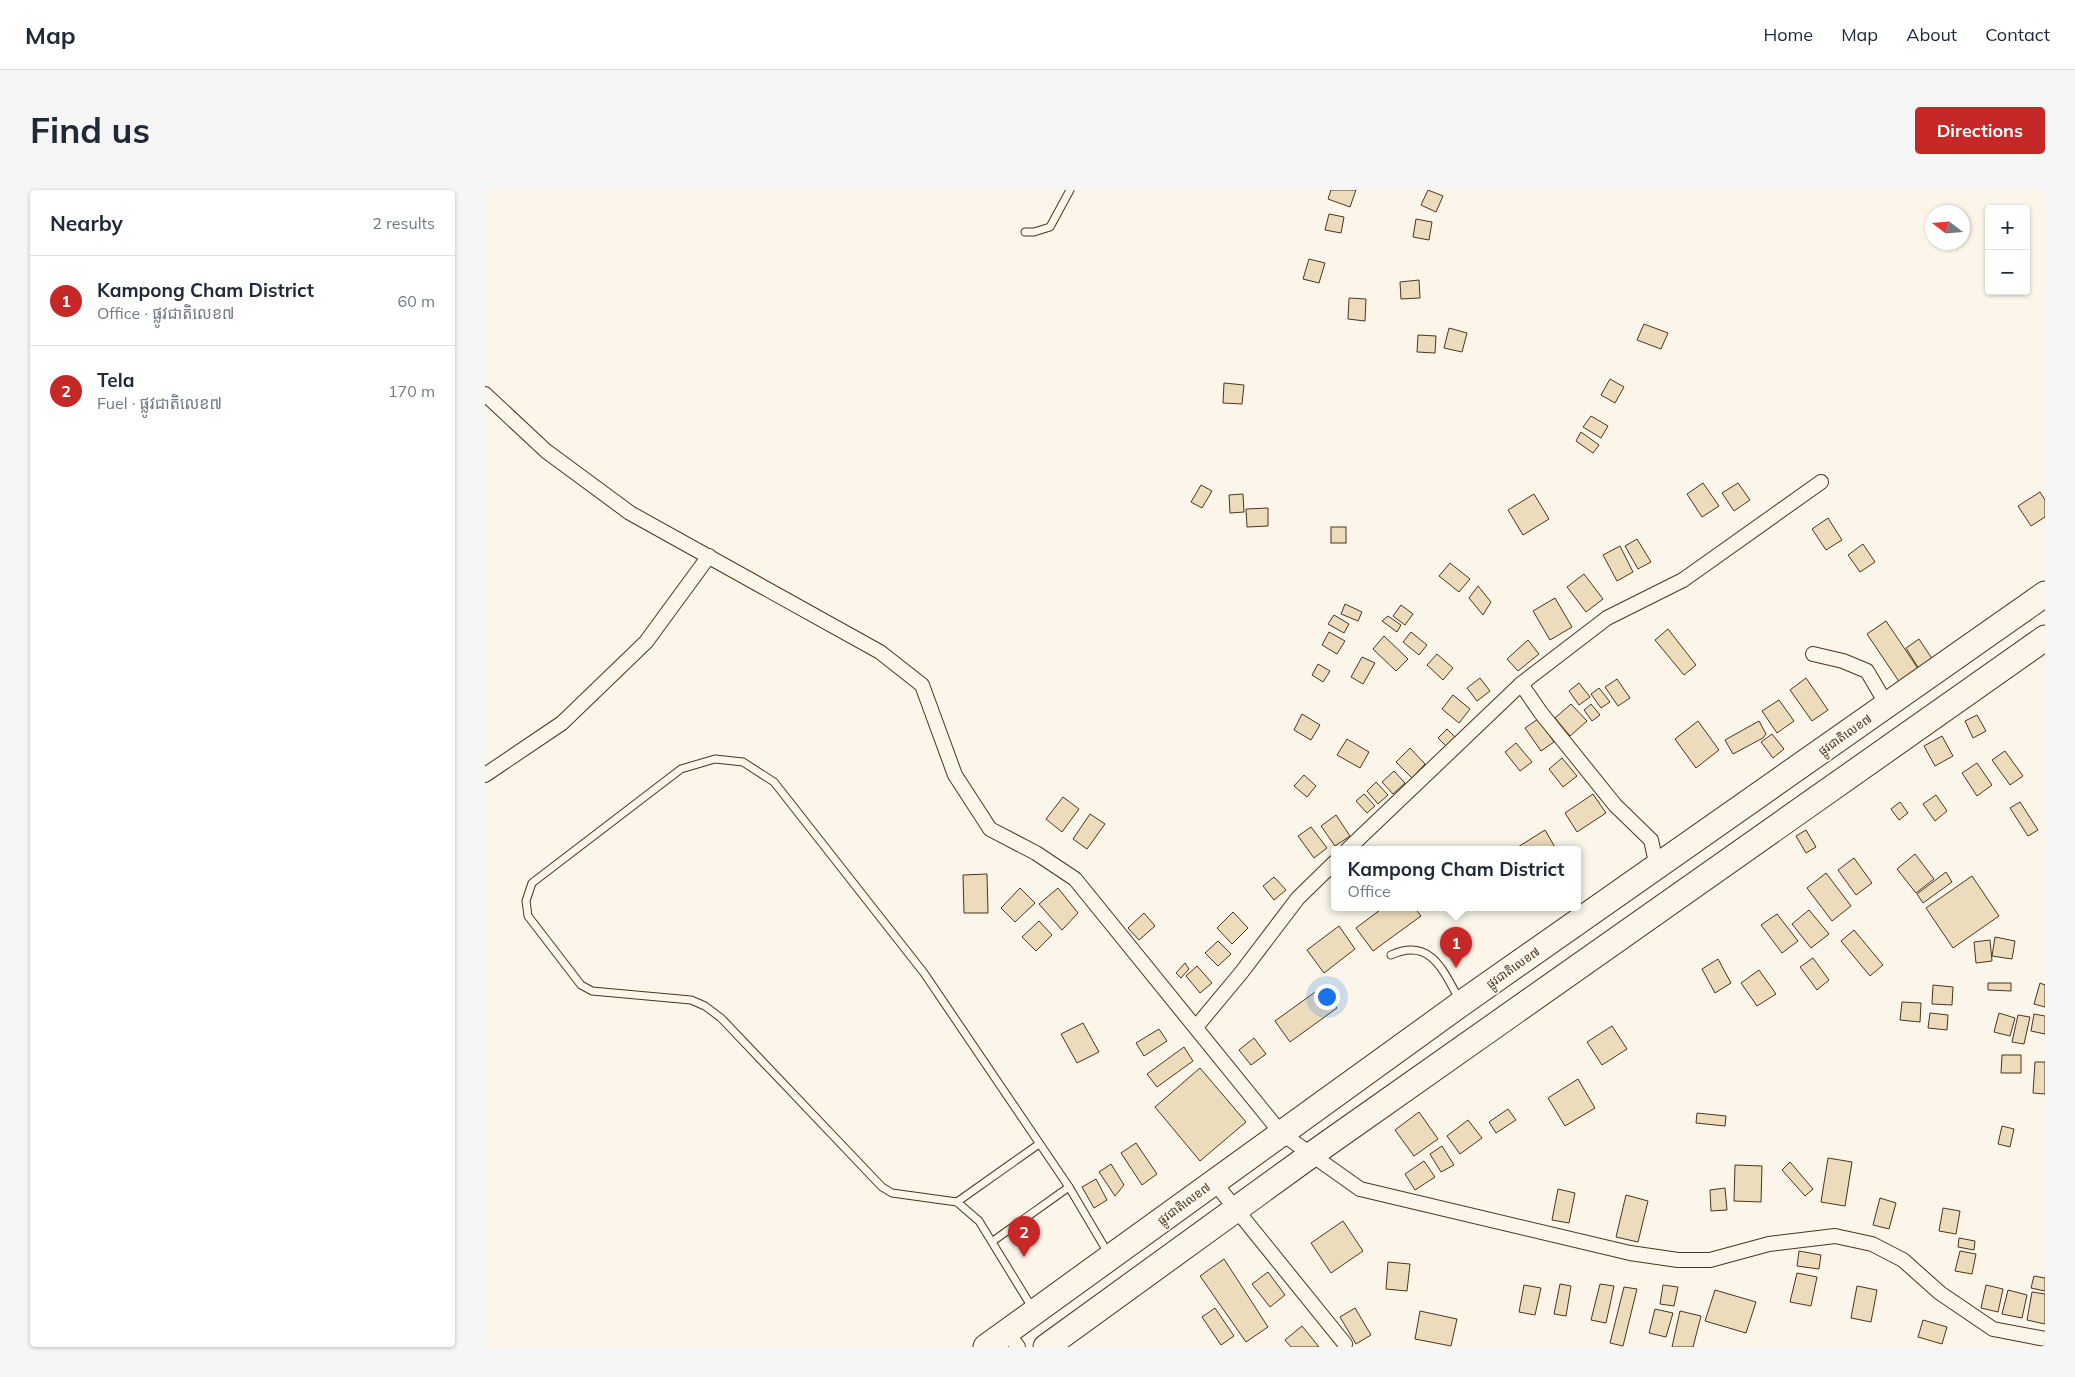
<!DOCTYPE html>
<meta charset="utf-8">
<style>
:root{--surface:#fff;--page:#f6f6f7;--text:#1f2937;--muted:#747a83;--line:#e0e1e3;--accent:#c62828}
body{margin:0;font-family:Mulish,"Noto Sans Khmer",sans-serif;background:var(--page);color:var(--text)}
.controls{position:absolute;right:15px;top:15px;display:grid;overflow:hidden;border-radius:5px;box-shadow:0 1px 4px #0004}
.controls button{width:45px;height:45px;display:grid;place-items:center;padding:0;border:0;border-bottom:1px solid var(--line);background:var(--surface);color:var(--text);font:25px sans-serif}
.compass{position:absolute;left:1440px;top:15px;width:45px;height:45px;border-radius:50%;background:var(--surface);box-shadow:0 1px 4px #0004;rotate:286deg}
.you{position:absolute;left:841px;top:806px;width:18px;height:18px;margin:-12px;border:4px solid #fff;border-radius:50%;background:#1a73e8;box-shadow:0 0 0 8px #1a73e833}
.badge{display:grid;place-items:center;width:32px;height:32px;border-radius:50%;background:var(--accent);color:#fff;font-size:16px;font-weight:700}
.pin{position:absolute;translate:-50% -41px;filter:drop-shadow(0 1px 2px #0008)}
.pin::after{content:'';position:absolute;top:26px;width:18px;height:15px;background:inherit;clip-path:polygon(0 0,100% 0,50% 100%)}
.popup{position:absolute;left:846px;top:656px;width:250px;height:65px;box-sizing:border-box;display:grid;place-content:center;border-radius:5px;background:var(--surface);filter:drop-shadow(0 1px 4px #0005);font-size:16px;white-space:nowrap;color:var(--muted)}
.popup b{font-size:19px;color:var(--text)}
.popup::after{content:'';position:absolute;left:50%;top:100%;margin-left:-10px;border:10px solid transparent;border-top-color:var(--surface)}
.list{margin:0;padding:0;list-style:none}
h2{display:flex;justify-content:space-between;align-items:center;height:65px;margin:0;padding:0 20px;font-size:21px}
h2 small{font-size:16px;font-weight:400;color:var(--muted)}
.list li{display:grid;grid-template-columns:32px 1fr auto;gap:15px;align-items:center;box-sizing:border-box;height:90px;padding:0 20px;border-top:1px solid var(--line)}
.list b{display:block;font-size:19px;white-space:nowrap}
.list p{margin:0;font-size:16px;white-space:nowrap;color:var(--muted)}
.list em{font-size:16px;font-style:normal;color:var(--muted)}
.map{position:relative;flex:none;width:1560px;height:1157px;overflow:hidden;border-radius:5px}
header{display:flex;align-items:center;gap:30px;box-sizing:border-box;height:70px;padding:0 25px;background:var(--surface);border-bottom:1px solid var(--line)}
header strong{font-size:24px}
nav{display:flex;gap:28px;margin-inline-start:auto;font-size:18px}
.intro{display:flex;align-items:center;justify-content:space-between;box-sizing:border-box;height:120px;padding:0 30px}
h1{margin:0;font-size:35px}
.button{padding:12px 22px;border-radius:5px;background:var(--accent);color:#fff;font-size:18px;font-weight:700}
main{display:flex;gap:30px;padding:0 30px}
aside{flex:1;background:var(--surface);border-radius:5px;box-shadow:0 1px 4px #0004}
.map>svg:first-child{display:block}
</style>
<header>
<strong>Map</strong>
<nav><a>Home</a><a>Map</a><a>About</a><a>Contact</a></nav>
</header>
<div class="intro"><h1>Find us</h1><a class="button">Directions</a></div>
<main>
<aside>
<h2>Nearby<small>2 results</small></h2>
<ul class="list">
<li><span class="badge">1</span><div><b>Kampong Cham District</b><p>Office · ផ្លូវជាតិលេខ៧</p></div><em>60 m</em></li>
<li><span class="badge">2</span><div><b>Tela</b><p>Fuel · ផ្លូវជាតិលេខ៧</p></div><em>170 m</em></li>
</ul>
</aside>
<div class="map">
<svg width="1560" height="1157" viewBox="0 0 1560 1157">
<rect width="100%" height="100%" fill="#fbf6e9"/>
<g fill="#ecdcbc" stroke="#4a3520">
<polygon points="846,0 871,0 865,17 843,9"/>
<polygon points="943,0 958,6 951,22 936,15"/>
<polygon points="844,24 859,27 856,43 840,40"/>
<polygon points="931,29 947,32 944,50 928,47"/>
<polygon points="824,69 840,73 834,93 818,89"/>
<polygon points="934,90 935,108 916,109 915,92"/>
<polygon points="864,108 881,109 880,131 863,129"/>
<polygon points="1159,134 1183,143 1176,159 1152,150"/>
<polygon points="964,138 982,143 977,162 959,158"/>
<polygon points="933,145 951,146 950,163 932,162"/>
<polygon points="1125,189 1139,197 1130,213 1116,205"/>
<polygon points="739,193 759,195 757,214 738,213"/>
<polygon points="1106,226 1123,236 1116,248 1098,237"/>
<polygon points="1096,242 1114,255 1108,263 1091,251"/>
<polygon points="1218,293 1234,316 1217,327 1202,304"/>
<polygon points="1253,293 1265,310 1249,321 1237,303"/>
<polygon points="716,295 727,301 717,318 706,312"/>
<polygon points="1555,302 1560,310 1560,327 1546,336 1533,316"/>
<polygon points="758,304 759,322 745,323 744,305"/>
<polygon points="1049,304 1064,329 1038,345 1023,320"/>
<polygon points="783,318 783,336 762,337 761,319"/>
<polygon points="1343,328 1357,350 1341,360 1327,339"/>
<rect x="846" y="337" width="15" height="16"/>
<polygon points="1152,349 1166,372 1153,379 1140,356"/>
<polygon points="1378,354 1390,372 1375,382 1363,365"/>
<polygon points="1135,356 1148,382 1132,391 1118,365"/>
<polygon points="965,373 985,389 974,402 954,386"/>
<polygon points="1099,384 1118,409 1101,422 1082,397"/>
<polygon points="993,396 1006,412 998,425 984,408"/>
<polygon points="1070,408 1087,437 1065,450 1048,421"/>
<polygon points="860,414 877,422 873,431 856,424"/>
<polygon points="916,415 928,424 920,435 908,426"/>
<polygon points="849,425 864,434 859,443 843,434"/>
<polygon points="903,426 916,435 912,442 897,431"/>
<polygon points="1401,431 1434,480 1415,493 1382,444"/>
<polygon points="1183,439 1211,475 1199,485 1170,450"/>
<polygon points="844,442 860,451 852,464 837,455"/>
<polygon points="926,442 942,455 934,465 918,452"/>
<polygon points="899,446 923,469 911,481 888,459"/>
<polygon points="1434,449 1448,470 1434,479 1421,458"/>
<polygon points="1043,450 1054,464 1033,481 1022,469"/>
<polygon points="952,464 968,478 958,490 942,475"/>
<polygon points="877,467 890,473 878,494 866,487"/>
<polygon points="833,474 845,481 838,492 827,485"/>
<polygon points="995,488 1005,501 992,511 982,498"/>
<polygon points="1321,488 1343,520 1327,531 1305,500"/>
<polygon points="1132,489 1145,508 1133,516 1120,497"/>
<polygon points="1094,493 1105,507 1094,515 1084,501"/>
<polygon points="1114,498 1125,512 1116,518 1106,504"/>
<polygon points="968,505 985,519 974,533 957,519"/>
<polygon points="1294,510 1309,531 1292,543 1277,521"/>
<polygon points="1086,514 1102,531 1085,546 1070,528"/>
<polygon points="1106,514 1115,525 1107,531 1099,520"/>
<polygon points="817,524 835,535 826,550 809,540"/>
<polygon points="1492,525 1501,541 1488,548 1480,531"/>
<polygon points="1053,529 1069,552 1056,561 1040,538"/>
<polygon points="1213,531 1234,560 1211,578 1190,549"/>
<polygon points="1274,531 1281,544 1278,548 1248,564 1240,550"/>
<polygon points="962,539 972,549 963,558 953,548"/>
<polygon points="1287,544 1299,559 1288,568 1276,552"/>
<polygon points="1457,546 1468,566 1450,576 1439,556"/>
<polygon points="862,549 884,562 875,578 852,565"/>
<polygon points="1031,553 1047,572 1035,581 1020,562"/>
<polygon points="925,558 940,574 927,588 911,572"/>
<polygon points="1520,561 1538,586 1525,595 1507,570"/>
<polygon points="1077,568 1092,586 1078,597 1064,579"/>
<polygon points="1492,573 1507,595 1492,606 1477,583"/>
<polygon points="909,581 920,593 908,604 897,592"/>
<polygon points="819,585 831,596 822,607 809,596"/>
<polygon points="891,592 903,605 893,614 882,601"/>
<polygon points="879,604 890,616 882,623 871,611"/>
<polygon points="1108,604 1121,623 1092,642 1080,623"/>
<polygon points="1451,605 1462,621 1450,631 1438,614"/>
<polygon points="578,607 594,619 577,642 561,629"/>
<polygon points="1415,612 1423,623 1414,630 1406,619"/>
<polygon points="1535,612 1553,640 1543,646 1525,618"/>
<polygon points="605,624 620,634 602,659 588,649"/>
<polygon points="851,625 865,646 850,656 836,636"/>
<polygon points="826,637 842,658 829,668 813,646"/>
<polygon points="1060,640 1071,659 1034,659 1033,657"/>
<polygon points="1321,640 1331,657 1321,663 1311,646"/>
<polygon points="1430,664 1449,689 1431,703 1412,679"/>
<polygon points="1369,668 1387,693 1371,705 1353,680"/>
<polygon points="1461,682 1467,692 1438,713 1432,704"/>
<polygon points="1341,683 1366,716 1347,731 1322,698"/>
<polygon points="502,684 503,723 479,723 478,685"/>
<polygon points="1487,686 1514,726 1468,758 1441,718"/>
<polygon points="789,687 801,700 789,710 778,696"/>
<polygon points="535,698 550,713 530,732 516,718"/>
<polygon points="573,698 593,723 577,740 554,714"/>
<polygon points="899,717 929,717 936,726 888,761 871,738"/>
<polygon points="1324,720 1344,744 1326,758 1307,734"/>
<polygon points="748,722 763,738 747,754 732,738"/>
<polygon points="659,723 670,736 654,750 643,738"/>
<polygon points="1292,724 1313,751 1297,763 1276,735"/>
<polygon points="554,731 567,745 551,761 537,747"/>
<polygon points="854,736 870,759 839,783 822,760"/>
<polygon points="1369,740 1398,775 1385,786 1356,751"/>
<polygon points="1510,747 1530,751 1527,769 1507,766"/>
<polygon points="1505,750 1507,771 1491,773 1489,752"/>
<polygon points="733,751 746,764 733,776 720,763"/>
<polygon points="1328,768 1344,790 1332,800 1315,777"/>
<polygon points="1233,769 1246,793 1230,803 1217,779"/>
<polygon points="700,773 704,779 696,788 691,783"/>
<polygon points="712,776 727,793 715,803 701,786"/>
<polygon points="1274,780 1291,804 1272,816 1256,793"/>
<polygon points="1503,793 1526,793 1526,801 1503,800"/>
<polygon points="1555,793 1560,795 1560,817 1549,814"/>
<polygon points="1448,795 1468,797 1467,815 1447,814"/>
<polygon points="837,797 852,818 805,852 790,831"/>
<polygon points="1417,812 1436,813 1435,832 1415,830"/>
<polygon points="1445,823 1463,825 1462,840 1443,838"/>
<polygon points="1514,823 1530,828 1525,846 1509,842"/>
<polygon points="1549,824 1560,826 1560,844 1546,841"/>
<polygon points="1533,825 1545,827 1539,854 1527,852"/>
<polygon points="598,833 614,862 592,873 576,844"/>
<polygon points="1127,836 1142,859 1117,875 1102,852"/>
<polygon points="674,839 682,851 659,866 651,853"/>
<polygon points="769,848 781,864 766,875 754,860"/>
<polygon points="699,857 708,871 672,897 662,884"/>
<polygon points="1517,865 1536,865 1536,883 1516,883"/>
<polygon points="1550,872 1560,872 1560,904 1548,903"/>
<polygon points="715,878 761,932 715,971 670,917"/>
<polygon points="1093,889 1110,918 1080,936 1063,908"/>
<polygon points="1023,919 1031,930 1011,943 1004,932"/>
<polygon points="934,922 953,949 929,966 910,940"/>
<polygon points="1212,923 1241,926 1240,936 1211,933"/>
<polygon points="983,930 997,948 975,964 962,946"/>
<polygon points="1517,936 1529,939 1525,957 1513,954"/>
<polygon points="651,953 672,984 657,995 636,963"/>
<polygon points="957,956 969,975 956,982 945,964"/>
<polygon points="1343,968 1367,972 1360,1016 1336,1012"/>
<polygon points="939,971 950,987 930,1000 920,984"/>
<polygon points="1305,972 1328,999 1320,1006 1297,980"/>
<polygon points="626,974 639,995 630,1006 614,982"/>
<polygon points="1250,975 1277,976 1276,1012 1249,1011"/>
<polygon points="611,989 622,1010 609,1018 597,997"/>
<polygon points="1240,998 1242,1020 1226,1021 1225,1000"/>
<polygon points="1073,999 1090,1003 1084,1033 1067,1030"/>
<polygon points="1141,1005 1163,1011 1153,1052 1131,1047"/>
<polygon points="1395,1008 1411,1013 1404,1039 1388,1035"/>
<polygon points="1458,1018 1475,1021 1471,1044 1454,1041"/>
<polygon points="858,1031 878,1061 846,1083 826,1053"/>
<polygon points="1474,1048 1490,1051 1489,1060 1473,1057"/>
<polygon points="1314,1061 1336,1065 1334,1079 1312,1076"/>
<polygon points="1475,1061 1491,1064 1487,1084 1470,1081"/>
<polygon points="739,1069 783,1137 761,1152 715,1086"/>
<polygon points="903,1072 925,1074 922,1101 901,1099"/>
<polygon points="783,1082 800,1105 785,1117 767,1094"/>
<polygon points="1312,1083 1332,1087 1326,1116 1305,1112"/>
<polygon points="1549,1086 1560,1088 1560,1101 1546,1098"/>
<polygon points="1075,1094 1086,1096 1081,1126 1069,1124"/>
<polygon points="1115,1094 1129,1096 1121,1133 1106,1130"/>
<polygon points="1039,1095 1056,1098 1050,1125 1034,1122"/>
<polygon points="1178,1095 1193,1097 1189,1116 1175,1114"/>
<polygon points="1501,1095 1518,1099 1513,1122 1496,1118"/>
<polygon points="1372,1096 1392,1100 1386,1132 1366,1128"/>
<polygon points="1139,1097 1152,1099 1138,1156 1125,1153"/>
<polygon points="1230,1100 1271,1112 1261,1143 1220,1131"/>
<polygon points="1523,1100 1542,1105 1537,1128 1517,1124"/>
<polygon points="1547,1102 1560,1104 1560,1134 1542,1130"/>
<polygon points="730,1118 749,1146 736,1155 717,1127"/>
<polygon points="870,1118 886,1145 871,1154 855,1127"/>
<polygon points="1170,1119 1188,1123 1181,1147 1164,1143"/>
<polygon points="935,1121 972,1129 966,1156 930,1149"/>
<polygon points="1195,1121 1216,1126 1208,1157 1187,1157"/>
<polygon points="1438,1130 1462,1137 1457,1154 1433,1147"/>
<polygon points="817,1136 834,1157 806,1157 800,1150"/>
</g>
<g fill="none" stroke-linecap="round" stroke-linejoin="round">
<g stroke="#4a3520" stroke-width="9">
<g id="lane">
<polyline points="540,42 549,42 565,37 585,0"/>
<path d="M906 765C945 747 958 780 974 809"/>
<polyline points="472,1012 554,954"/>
<polyline points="508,1051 584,997"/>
<polyline points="548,1119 494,1031 472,1012 407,1003 397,997 236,828 220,816 206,810 107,801 96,795 43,726 41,711 47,693 196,579 230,569 258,572 289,592 439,783 584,997 623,1063"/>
</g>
</g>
<g stroke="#4a3520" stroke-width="16">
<g id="street">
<polyline points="0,204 61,261 145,323 395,462 437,495 470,585 505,639 551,663 590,689 796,943 875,999 1145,1063 1193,1070 1225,1070 1284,1054 1350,1046 1387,1054 1418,1070 1455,1103 1508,1139 1560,1149"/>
<polyline points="1328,464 1358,471 1382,481 1402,515"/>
<polyline points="1036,494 1056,523 1130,615 1166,650 1172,677"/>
<polyline points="0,585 77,533 161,452 224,366"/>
<polyline points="863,659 1036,494 1122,428 1198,390 1336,292"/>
<polyline points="711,837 756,783 813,708 850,672"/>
<polyline points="729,992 860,1154"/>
<polyline points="522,1142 533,1157"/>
</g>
</g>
<g stroke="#4a3520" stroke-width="27">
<g id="highway">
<polyline points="501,1157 977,813 1560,404"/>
<polyline points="561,1157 819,970 1560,448"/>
</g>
</g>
<use href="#lane" stroke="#fbf6e9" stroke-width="7"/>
<use href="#street" stroke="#fbf6e9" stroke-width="14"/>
<use href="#highway" stroke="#fbf6e9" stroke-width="25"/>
</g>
<g text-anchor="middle" stroke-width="4" stroke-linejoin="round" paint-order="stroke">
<g font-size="12" fill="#4a3520" stroke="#fbf6e9">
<text transform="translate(1360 545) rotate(-35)" y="4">ផ្លូវជាតិលេខ៧</text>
<text transform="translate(1028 778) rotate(-35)" y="4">ផ្លូវជាតិលេខ៧</text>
<text transform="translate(699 1014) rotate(-36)" y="4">ផ្លូវជាតិលេខ៧</text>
</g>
</g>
</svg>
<div class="controls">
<button>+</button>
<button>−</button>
</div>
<svg class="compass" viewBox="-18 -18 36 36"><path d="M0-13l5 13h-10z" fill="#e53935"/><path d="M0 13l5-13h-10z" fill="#747a83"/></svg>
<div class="you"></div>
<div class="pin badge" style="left:971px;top:778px">1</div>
<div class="popup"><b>Kampong Cham District</b>Office</div>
<div class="pin badge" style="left:539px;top:1067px">2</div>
</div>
</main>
